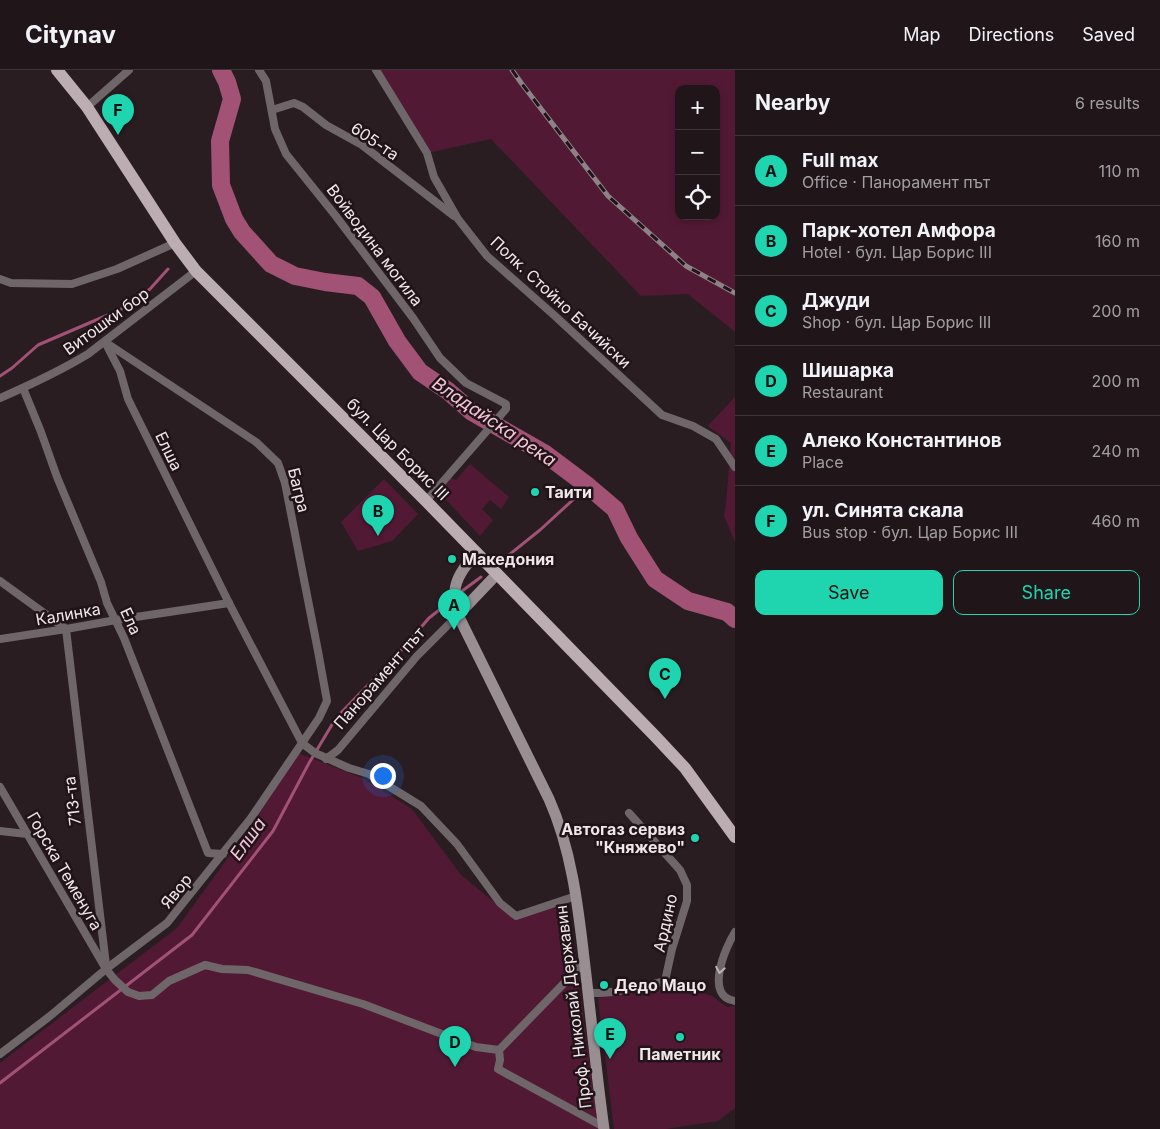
<!DOCTYPE html>
<meta charset="utf-8">
<style>
:root{--surface:#20161a;--page:#2d2327;--text:#f1f3f6;--muted:#a29fa2;--line:#3d3539;--accent:#1fd5b0}
body{margin:0;font-family:Inter,sans-serif;background:var(--page);color:var(--text)}
.controls{position:absolute;right:15px;top:15px;display:grid;overflow:hidden;border-radius:10px;box-shadow:0 2px 8px #0003}
.controls button{width:45px;height:45px;display:grid;place-items:center;padding:0;border:0;border-bottom:1px solid var(--line);background:var(--surface);color:var(--text);font:25px sans-serif}
.you{position:absolute;left:382px;top:705px;width:18px;height:18px;margin:-12px;border:4px solid #fff;border-radius:50%;background:#1a73e8;box-shadow:0 0 0 8px #1a73e833}
.badge{display:grid;place-items:center;width:32px;height:32px;border-radius:50%;background:var(--accent);color:#111;font-size:16px;font-weight:700}
.pin{position:absolute;translate:-50% -41px;filter:drop-shadow(0 1px 2px #0008)}
.pin::after{content:'';position:absolute;top:26px;width:18px;height:15px;background:inherit;clip-path:polygon(0 0,100% 0,50% 100%)}
.list{margin:0;padding:0;list-style:none}
h2{display:flex;justify-content:space-between;align-items:center;height:65px;margin:0;padding:0 20px;font-size:21px}
h2 small{font-size:16px;font-weight:400;color:var(--muted)}
.list li{display:grid;grid-template-columns:32px 1fr auto;gap:15px;align-items:center;box-sizing:border-box;height:70px;padding:0 20px;border-top:1px solid var(--line)}
.list b{display:block;font-size:19px;white-space:nowrap}
.list p{margin:0;font-size:16px;white-space:nowrap;color:var(--muted)}
.list em{font-size:16px;font-style:normal;color:var(--muted)}
.actions{display:flex;gap:10px;padding:15px 20px}
.actions a{flex:1;padding:11px 0;border:1px solid var(--accent);border-radius:10px;text-align:center;font-size:18px;color:var(--accent)}
.actions .main{background:var(--accent);color:#111}
.icon{flex:none;width:28px;height:28px;fill:none;stroke:currentColor;stroke-width:2;stroke-linecap:round;stroke-linejoin:round}
.map{position:relative;flex:none;width:735px;height:1059px;overflow:hidden}
header{display:flex;align-items:center;gap:30px;box-sizing:border-box;height:70px;padding:0 25px;background:var(--surface);border-bottom:1px solid var(--line)}
header strong{font-size:24px}
nav{display:flex;gap:28px;margin-inline-start:auto;font-size:18px}
main{display:flex}
aside{flex:1;background:var(--surface)}
.map>svg:first-child{display:block}
</style>
<header>
<strong>Citynav</strong>
<nav><a>Map</a><a>Directions</a><a>Saved</a></nav>
</header>
<main>
<div class="map">
<svg width="735" height="1059" viewBox="0 0 735 1059">
<rect width="100%" height="100%" fill="#2a1d22"/>
<g fill="#521935" fill-rule="evenodd">
<path d="M376 0H735V262L688 224 641 226 491 69 427 83ZM679 19H716V146H679Z"/>
<polygon points="735,327 735,472 724,446 726,434 731,373 708,356"/>
<polygon points="470,394 509,427 501,439 490,430 482,439 493,450 480,466 438,421 451,408 456,410"/>
<polygon points="384,409 418,444 392,471 358,481 341,452"/>
<polygon points="298,683 362,708 412,739 461,805 515,849 568,831 593,1019 600,1059 0,1059 0,993 177,858 254,752"/>
<polygon points="674,914 712,926 727,937 735,936 735,1038 718,1051 666,1059 614,1059 598,928"/>
</g>
<g fill="none" stroke-linecap="round" stroke-linejoin="round">
<g stroke="#a15275" stroke-width="3">
<polyline points="0,306 12,298 38,275 124,238 150,219 168,199"/>
<polyline points="505,488 540,460 588,416"/>
<polyline points="458,524 481,507"/>
<polyline points="0,1013 192,865 273,761 309,693 336,648 397,585 429,548 452,530"/>
</g>
<polyline stroke="#a15275" stroke-width="18" points="221,0 227,12 232,29 220,71 221,115 234,149 242,162 271,194 295,206 325,212 358,216 372,227 397,271 420,302 448,321 472,342 544,383 588,416 615,439 629,468 655,509 688,531 727,542 735,549"/>
<g stroke="#6e6669" stroke-width="8">
<polyline points="259,0 266,11 275,59 286,84 335,145 413,248 440,288 466,313 506,334 506,339 426,431"/>
<polyline points="376,0 427,83 434,107 458,149 487,186 555,246 662,345 693,356 716,369 735,397"/>
<polyline points="87,37 129,0"/>
<polyline points="272,40 294,33 303,37 326,55 362,75 454,146"/>
<polyline points="0,209 11,213 72,214 117,199 175,173"/>
<polyline points="106,274 120,301 128,329 229,533 302,673 315,683 349,698 369,704 421,736 457,774 500,833 516,846 576,826"/>
<polyline points="23,318 41,362 57,407 101,512 107,533 124,568 208,783 223,784"/>
<path d="M0 328C30 315 60 301 88 284L196 201"/>
<polyline points="0,511 66,559 106,895"/>
<polyline points="0,569 66,559 116,550 229,533"/>
<polyline points="326,689 338,680 417,586 458,545"/>
<polyline points="0,717 106,899 115,910 128,922 139,926 152,925 169,911 205,895 222,899 248,900 363,934 476,977 499,980"/>
<polyline points="0,761 27,764"/>
<path d="M735 862C725 878 704 927 735 931"/>
<path d="M588 923C614 924 640 917 665 911L672 879 687 831V815L680 800 629 743"/>
<polyline points="499,980 500,990 498,999 604,1057"/>
<polyline points="499,980 574,903 584,889"/>
<polyline points="0,984 50,946 106,899 167,853 251,748 319,648 327,631 318,581 285,413 278,393 256,372 105,272"/>
</g>
<g stroke="#998e92" stroke-width="11">
<path d="M477 483C467 493 456 506 455 521 454 528 456 537 458 545L549 729C571 778 578 835 584 888 591 945 596 1002 604 1059"/>
<polyline points="458,545 497,504"/>
</g>
<polyline stroke="#bcadb2" stroke-width="12" points="57,0 87,37 175,173 196,201 426,431 655,666 685,698 735,767"/>
<g stroke="#8d8286" stroke-width="5">
<polyline id="rail" points="512,0 522,14 608,126 686,196 735,223"/>
</g>
<use href="#rail" stroke="#201418" stroke-width="3" stroke-dasharray="9" stroke-linecap="butt"/>
</g>
<defs><path id="oneway-chevron" d="M-2-3.5L2.5 0L-2 3.5" fill="none" stroke-width="1.6" stroke-linecap="round" stroke-linejoin="round" transform="scale(1.25)"/></defs>
<use stroke="#bcb3b6" href="#oneway-chevron" transform="translate(720 900) rotate(100)"/>
<g fill="#1fd5b0" stroke="#201418" stroke-width="2">
<circle cx="535" cy="422" r="5"/>
<circle cx="452" cy="489" r="5"/>
<circle cx="695" cy="768" r="5"/>
<circle cx="604" cy="915" r="5"/>
<circle cx="680" cy="967" r="5"/>
</g>
<g text-anchor="middle" stroke-width="5" stroke-linejoin="round" paint-order="stroke">
<g font-size="16" fill="#f0e7ea" stroke="#201418">
<text transform="translate(375 71) rotate(34)" y="6">605-та</text>
<text transform="translate(375 175) rotate(53)" y="6">Войводина могила</text>
<text transform="translate(561 232) rotate(43)" y="6">Полк. Стойно Бачийски</text>
<text transform="translate(106 251) rotate(-36)" y="6">Витошки бор</text>
<text transform="translate(398 379) rotate(45)" y="6">бул. Цар Борис III</text>
<text transform="translate(169 381) rotate(64)" y="6">Елша</text>
<text transform="translate(299 420) rotate(76)" y="6">Багра</text>
<text transform="translate(68 544) rotate(-10)" y="6">Калинка</text>
<text transform="translate(131 551) rotate(65)" y="6">Ела</text>
<text transform="translate(379 608) rotate(-49)" y="6">Панорамент път</text>
<text transform="translate(72 731) rotate(-97)" y="6">713-та</text>
<text transform="translate(65 801) rotate(60)" y="6">Горска Теменуга</text>
<text transform="translate(176 821) rotate(-51)" y="6">Явор</text>
<text transform="translate(665 853) rotate(-77)" y="6">Ардино</text>
<text transform="translate(573 937) rotate(-97)" y="6">Проф. Николай Державин</text>
</g>
<g font-size="16" font-weight="bold" fill="#f0e7ea" stroke="#201418" text-anchor="start">
<text x="545" y="428">Таити</text>
<text x="462" y="495">Македония</text>
<text x="685" y="765" text-anchor="end">Автогаз сервиз<tspan x="685" dy="18">"Княжево"</tspan></text>
<text x="614" y="921">Дедо Мацо</text>
<text x="680" y="990" text-anchor="middle">Паметник</text>
</g>
<g font-size="18" font-style="italic" fill="#f4c6d7" stroke="#201418">
<text transform="translate(494 352) rotate(34)" y="6">Владайска река</text>
<text transform="translate(248 769) rotate(-54)" y="6">Елша</text>
</g>
</g>
</svg>
<div class="controls">
<button>+</button>
<button>−</button>
<button><svg class="icon" aria-label="locate" viewBox="0 0 24 24"><circle cx="12" cy="12" r="6"/><path d="M12 2v4M12 18v4M2 12h4M18 12h4"/></svg></button>
</div>
<div class="you"></div>
<div class="pin badge" style="left:454px;top:560px">A</div>
<div class="pin badge" style="left:378px;top:466px">B</div>
<div class="pin badge" style="left:665px;top:629px">C</div>
<div class="pin badge" style="left:455px;top:997px">D</div>
<div class="pin badge" style="left:610px;top:989px">E</div>
<div class="pin badge" style="left:118px;top:65px">F</div>
</div>
<aside>
<h2>Nearby<small>6 results</small></h2>
<ul class="list">
<li><span class="badge">A</span><div><b>Full max</b><p>Office · Панорамент път</p></div><em>110 m</em></li>
<li><span class="badge">B</span><div><b>Парк-хотел Амфора</b><p>Hotel · бул. Цар Борис III</p></div><em>160 m</em></li>
<li><span class="badge">C</span><div><b>Джуди</b><p>Shop · бул. Цар Борис III</p></div><em>200 m</em></li>
<li><span class="badge">D</span><div><b>Шишарка</b><p>Restaurant</p></div><em>200 m</em></li>
<li><span class="badge">E</span><div><b>Алеко Константинов</b><p>Place</p></div><em>240 m</em></li>
<li><span class="badge">F</span><div><b>ул. Синята скала</b><p>Bus stop · бул. Цар Борис III</p></div><em>460 m</em></li>
</ul>
<div class="actions"><a class="main">Save</a><a>Share</a></div>
</aside>
</main>
